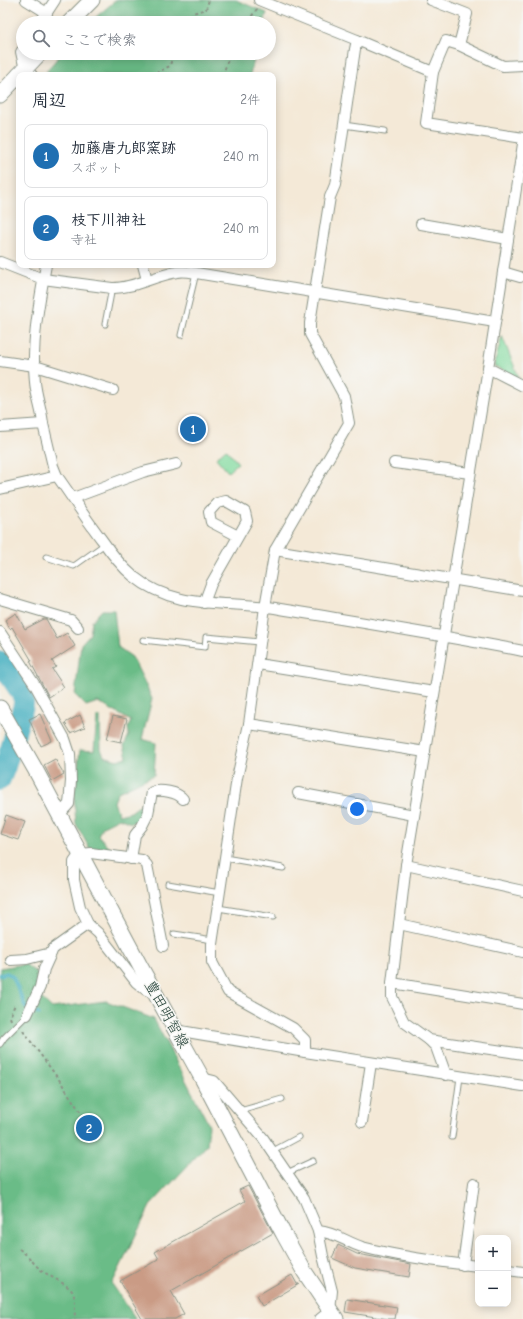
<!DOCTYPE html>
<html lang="ja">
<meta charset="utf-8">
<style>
:root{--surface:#fff;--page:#f2f2f3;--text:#1f2937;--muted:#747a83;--line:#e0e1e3;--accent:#1f6fb2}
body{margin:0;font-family:"Comic Neue","Klee One",sans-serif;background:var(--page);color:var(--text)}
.controls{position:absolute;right:12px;bottom:12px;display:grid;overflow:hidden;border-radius:8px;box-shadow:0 2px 10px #0003}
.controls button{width:36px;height:36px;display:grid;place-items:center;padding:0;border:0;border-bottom:1px solid var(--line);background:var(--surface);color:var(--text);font:20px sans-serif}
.you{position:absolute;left:357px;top:809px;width:14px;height:14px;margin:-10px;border:3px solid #fff;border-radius:50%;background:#1a73e8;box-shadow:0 0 0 6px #1a73e833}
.badge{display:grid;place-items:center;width:26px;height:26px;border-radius:50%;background:var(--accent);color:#fff;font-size:13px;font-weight:700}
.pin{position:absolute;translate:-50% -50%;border:2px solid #fff;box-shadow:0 1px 4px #0006}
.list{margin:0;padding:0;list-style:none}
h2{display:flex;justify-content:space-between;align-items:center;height:52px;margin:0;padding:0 16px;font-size:17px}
h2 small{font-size:13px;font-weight:400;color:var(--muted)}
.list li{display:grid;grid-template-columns:26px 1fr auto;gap:12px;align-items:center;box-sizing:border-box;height:64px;margin:0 8px 8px;padding:0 8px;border:1px solid var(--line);border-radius:8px}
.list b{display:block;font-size:15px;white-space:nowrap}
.list p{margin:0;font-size:13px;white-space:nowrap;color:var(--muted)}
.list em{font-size:13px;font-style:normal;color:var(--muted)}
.icon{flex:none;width:22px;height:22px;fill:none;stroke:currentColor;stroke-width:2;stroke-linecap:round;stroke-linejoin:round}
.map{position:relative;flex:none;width:523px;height:1319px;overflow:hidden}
.search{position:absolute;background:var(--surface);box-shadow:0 2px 10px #0003;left:16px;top:16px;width:260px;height:44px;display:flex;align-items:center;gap:10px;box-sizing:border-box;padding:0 14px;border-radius:22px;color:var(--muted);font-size:15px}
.panel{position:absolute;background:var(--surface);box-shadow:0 2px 10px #0003;left:16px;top:72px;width:260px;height:196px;border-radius:8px}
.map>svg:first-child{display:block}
</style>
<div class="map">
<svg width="523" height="1319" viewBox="0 0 523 1319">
<rect width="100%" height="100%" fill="#f6f6f2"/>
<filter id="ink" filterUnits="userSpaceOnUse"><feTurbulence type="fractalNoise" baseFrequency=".025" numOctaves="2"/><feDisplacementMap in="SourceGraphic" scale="8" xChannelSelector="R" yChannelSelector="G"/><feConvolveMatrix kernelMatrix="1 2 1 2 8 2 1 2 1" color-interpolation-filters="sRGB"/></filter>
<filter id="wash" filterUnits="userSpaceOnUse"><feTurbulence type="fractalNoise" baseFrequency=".012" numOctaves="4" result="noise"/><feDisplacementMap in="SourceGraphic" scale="16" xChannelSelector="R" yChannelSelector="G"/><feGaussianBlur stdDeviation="0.9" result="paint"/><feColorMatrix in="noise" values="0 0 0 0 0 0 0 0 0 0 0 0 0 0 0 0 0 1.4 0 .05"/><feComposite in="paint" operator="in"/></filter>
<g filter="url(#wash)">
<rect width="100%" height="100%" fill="#f4e9d7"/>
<g fill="#84dca1" stroke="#528c6a">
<polygon points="502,336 519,378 494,366"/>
<polygon points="226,449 238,463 228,472 216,458"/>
</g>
<g fill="#6bbc87" stroke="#457c5e">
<polygon points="116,0 236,0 267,13 263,23 89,23"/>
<polygon points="62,53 256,53 250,75 57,75 46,71"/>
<polygon points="102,610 114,610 118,647 132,657 143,679 152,699 142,739 156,743 154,775 118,792 114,802 119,815 131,812 144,802 149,805 143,818 131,823 119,818 103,826 98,835 116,855 91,851 76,824 74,798 80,750 94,751 97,717 100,716 101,749 104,756 117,760 127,757 124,746 129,735 128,728 131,721 98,702 86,706 75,695 81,644 90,634 92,621"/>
<polygon points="25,964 39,975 40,997 52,1008 106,1001 154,1019 209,1125 207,1145 150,1206 112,1284 136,1319 0,1319 0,968"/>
</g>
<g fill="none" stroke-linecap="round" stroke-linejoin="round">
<polyline stroke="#41adbf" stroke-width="3.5" points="0,975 7,973 13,977 25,1006 27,1009 39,1014"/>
<polyline stroke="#41adbf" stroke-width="21" points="0,661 21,693 24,700 23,707 5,768 0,780"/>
</g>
<g id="blocks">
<g fill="#ca9b85">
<polygon points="16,613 25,629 44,619 46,619 57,639 67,633 75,646 52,661 56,667 52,669 64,687 49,697 30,661 32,661 12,627 10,629 5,620"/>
<polygon points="40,714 52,741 41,746 29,719"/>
<polygon points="80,715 85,727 71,733 65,723"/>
<polygon points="113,716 127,719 121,742 107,739"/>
<polygon points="55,759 64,774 52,781 44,765"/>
<polygon points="6,815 25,822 18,840 0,834"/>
<polygon points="248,1186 273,1233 171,1291 184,1314 175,1319 142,1319 120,1281 159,1259 155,1252 245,1201 239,1190"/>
<polygon points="338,1245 357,1254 411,1264 409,1277 355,1268 332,1258"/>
<polygon points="292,1275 297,1284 299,1284 262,1306 256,1296"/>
<polygon points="347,1299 397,1307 395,1319 388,1319 345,1312"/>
</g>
</g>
</g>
<g filter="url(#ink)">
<use href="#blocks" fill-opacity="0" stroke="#8a9386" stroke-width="1"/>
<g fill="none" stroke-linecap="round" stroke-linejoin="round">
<g stroke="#8a9386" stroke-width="7">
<g id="service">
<polyline points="344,125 385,131"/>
<polyline points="105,324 112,288"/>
<polyline points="181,335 196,273"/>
<polyline points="46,557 74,566 105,544"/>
<polyline points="143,640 205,647 206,637 260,642"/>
<polyline points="225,858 283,868"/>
<polyline points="168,884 220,893"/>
<polyline points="218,908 273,917"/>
<polyline points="174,934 213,940"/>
<polyline points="0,1044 4,1038 27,1015"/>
<polyline points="240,1111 282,1099"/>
<polyline points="452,1137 460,1077"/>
<polyline points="273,1151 299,1137"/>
<polyline points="287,1173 313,1161"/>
</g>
</g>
<g stroke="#8a9386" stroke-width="12">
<g id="minor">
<polyline points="26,0 47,13"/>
<polyline points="259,0 357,40"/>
<polyline points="431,0 467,14 459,45"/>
<polyline points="40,23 55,0"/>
<polyline points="23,49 21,52 25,70 32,75"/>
<polyline points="523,65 503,66 459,45 446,41 433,72 426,123 523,138"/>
<polyline points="421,224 508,239"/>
<path d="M0 262 43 279 112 288C132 289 156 275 177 272 183 271 190 272 196 273L495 322"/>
<polyline points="143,265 147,280"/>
<polyline points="503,272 520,277"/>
<polyline points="0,361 35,366 113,390"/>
<polyline points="488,368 523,386"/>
<path d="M43 424C42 410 36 396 35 382 31 343 39 303 46 265"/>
<path d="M0 427 43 424 53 466 57 476C72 497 86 519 102 540 111 553 121 566 133 576 176 611 226 600 275 608 358 622 441 635 523 651"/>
<polyline points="394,463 470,473"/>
<polyline points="0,489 57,476"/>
<polyline points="73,498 143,472 176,464"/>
<polyline points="275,550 523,591"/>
<polyline points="0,599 71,620 78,628"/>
<polyline points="204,603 211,584 247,521 245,512 226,501 217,503 209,512 211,522 238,536"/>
<polyline points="0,632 35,685 65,739 70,754 71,781 69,804 59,815"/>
<polyline points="258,664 434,692"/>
<polyline points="249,724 237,778 212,944 212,962 228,992 293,1028 305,1040 305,1052"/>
<polyline points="425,752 249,724 265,607 275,550 349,423 344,396 310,334 310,323 330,197 335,185 355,49 357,40 433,72"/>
<polyline points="298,793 414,815"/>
<path d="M131 859 135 835 142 826 148 814 152 792C160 789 178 792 183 799"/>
<polyline points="406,865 523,891"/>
<polyline points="399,924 523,952"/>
<polyline points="11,960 27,959 51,953"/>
<polyline points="392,983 523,1004"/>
<polyline points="155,994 146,990 136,982 98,933 88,924 80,907 74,880 74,862 80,854 91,853 142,860 147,865 163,946"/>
<polyline points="27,1015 40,987 44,969 53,949 88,924"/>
<polyline points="175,1030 305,1052 523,1086"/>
<polyline points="429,1040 523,1054"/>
<polyline points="446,1075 436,1047 429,1040 404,1022 392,997 392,983 406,865 488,368 523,144"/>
<polyline points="202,1078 214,1081 263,1138 304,1198 318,1231 323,1256 332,1291 330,1311 320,1319"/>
<polyline points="362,1122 371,1063"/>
<path d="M318 1231C337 1233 346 1242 362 1247 400 1257 439 1262 478 1266"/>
<polyline points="463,1265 474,1183"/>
<polyline points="508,1270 523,1272"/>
</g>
</g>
<g stroke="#8a9386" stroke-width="17">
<g id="primary">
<polyline points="69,23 92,0"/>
<polyline points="19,75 40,53"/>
<polyline points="0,95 19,75"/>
<polyline points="0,708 35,769 140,966 202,1078 283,1233 304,1271 336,1319"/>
</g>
</g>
<g stroke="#8a9386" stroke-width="2" stroke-dasharray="3 3" stroke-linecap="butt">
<polyline points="189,23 193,13 206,9 209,0"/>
<polyline points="242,23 251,17 257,9"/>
<polyline points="140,75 141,72 156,73 170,66 173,53"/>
<polyline points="223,75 230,53"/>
<polyline points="11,1020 10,1017 15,1004"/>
<polyline points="23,1031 60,1081 85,1119"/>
<path d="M19 1249C30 1256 34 1266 44 1272 52 1278 67 1284 72 1291 77 1300 74 1310 75 1319"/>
</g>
<use href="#service" stroke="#fff" stroke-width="5"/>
<use href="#minor" stroke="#fff" stroke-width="10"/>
<use href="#primary" stroke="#fff" stroke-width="15"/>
</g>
</g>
<g text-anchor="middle" stroke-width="3" stroke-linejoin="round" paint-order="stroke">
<g font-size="15" fill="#1f3d34" stroke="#f6f6f2">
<text transform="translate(167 1014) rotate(61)" y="5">豊田明智線</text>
</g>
</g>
</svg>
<div class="controls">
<button>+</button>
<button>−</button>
</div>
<div class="you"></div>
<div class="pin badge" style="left:193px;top:429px">1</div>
<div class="pin badge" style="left:89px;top:1128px">2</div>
<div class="search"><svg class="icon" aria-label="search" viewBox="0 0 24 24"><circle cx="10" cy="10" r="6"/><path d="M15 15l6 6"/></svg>ここで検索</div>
<section class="panel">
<h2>周辺<small>2件</small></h2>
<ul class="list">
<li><span class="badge">1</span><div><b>加藤唐九郎窯跡</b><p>スポット</p></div><em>240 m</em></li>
<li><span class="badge">2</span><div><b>枝下川神社</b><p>寺社</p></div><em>240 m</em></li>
</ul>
</section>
</div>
